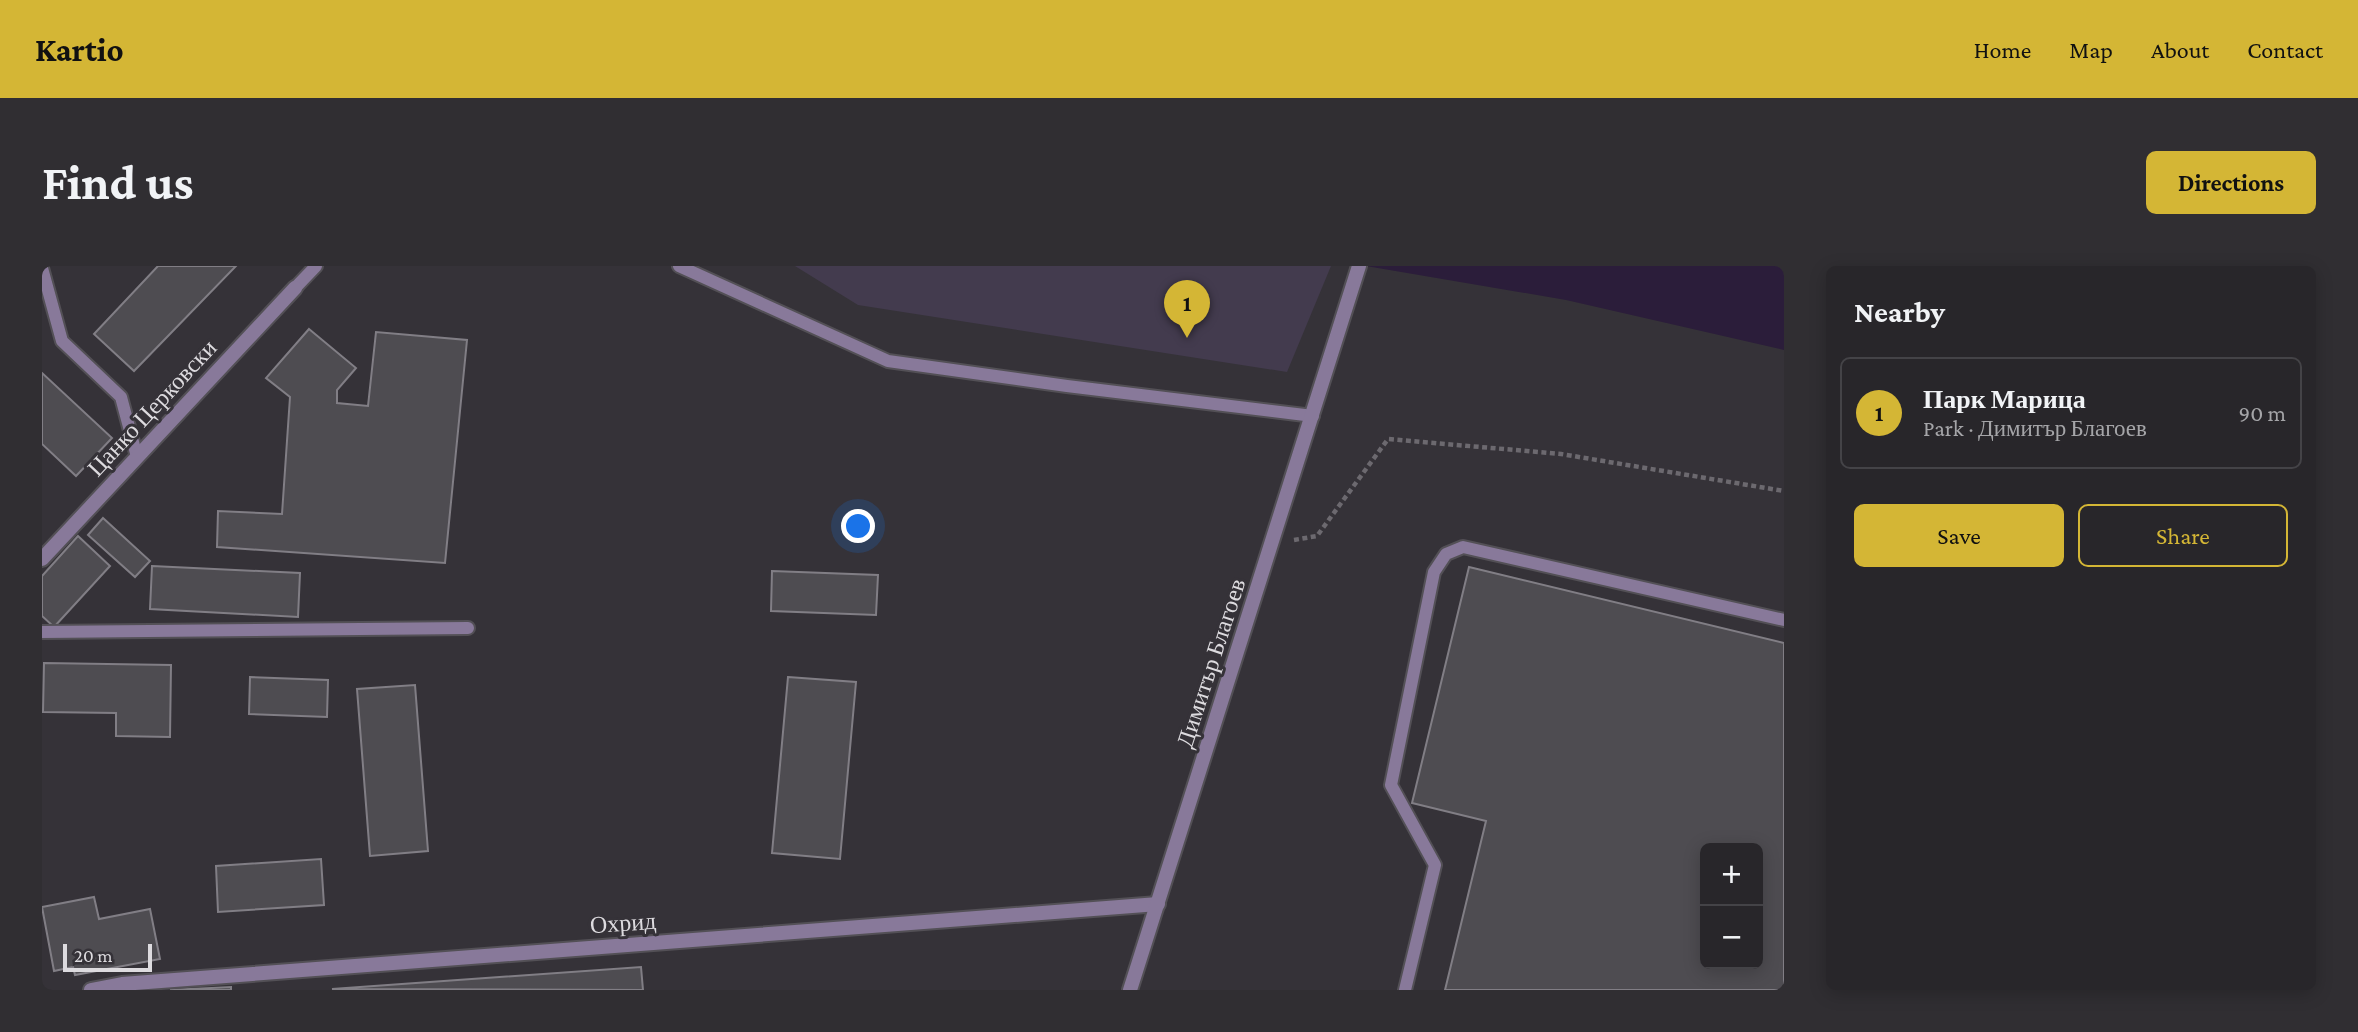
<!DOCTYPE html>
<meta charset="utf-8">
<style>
:root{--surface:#28262a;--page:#302e32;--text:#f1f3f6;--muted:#a5a5a8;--line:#444347;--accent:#d4b635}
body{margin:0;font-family:"Crimson Pro",serif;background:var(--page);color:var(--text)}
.controls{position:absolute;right:21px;bottom:21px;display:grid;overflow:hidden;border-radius:10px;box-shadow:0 4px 18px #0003}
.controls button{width:63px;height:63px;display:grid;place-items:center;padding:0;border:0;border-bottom:2px solid var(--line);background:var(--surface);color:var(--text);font:35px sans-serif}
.scale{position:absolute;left:21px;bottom:18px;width:89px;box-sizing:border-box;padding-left:7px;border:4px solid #dddbdf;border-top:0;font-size:19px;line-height:24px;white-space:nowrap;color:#dddbdf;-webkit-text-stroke:5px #353238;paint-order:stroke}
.you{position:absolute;left:817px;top:261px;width:24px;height:24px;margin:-18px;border:5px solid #fff;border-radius:50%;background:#1a73e8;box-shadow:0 0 0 10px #1a73e833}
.badge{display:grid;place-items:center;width:46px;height:46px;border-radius:50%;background:var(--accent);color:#111;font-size:23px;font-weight:700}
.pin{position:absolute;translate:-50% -58px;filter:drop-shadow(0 2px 4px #0008)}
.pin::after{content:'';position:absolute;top:37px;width:24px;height:21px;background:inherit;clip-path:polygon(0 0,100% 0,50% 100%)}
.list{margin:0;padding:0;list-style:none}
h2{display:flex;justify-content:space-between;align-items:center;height:91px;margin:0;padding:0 28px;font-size:30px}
h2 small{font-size:23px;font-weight:400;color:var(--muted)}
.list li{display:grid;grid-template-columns:46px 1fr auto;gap:21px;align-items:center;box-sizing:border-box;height:112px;margin:0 14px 14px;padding:0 14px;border:2px solid var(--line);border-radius:10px}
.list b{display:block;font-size:26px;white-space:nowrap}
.list p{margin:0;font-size:23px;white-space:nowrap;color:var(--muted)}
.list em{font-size:23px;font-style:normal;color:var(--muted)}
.actions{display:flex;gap:14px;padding:21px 28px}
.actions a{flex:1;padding:16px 0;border:2px solid var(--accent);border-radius:10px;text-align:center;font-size:24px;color:var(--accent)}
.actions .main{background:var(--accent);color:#111}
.map{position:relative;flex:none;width:1742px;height:724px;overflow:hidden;border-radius:10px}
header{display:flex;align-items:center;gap:42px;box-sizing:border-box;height:98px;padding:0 35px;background:var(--accent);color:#111}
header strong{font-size:33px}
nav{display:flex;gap:38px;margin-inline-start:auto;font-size:24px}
.intro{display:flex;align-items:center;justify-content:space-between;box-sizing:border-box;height:168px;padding:0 42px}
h1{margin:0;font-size:49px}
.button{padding:18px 32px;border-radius:10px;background:var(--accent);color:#111;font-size:24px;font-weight:700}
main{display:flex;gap:42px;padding:0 42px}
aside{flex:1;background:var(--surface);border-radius:10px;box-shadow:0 4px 18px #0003}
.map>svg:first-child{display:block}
</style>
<header>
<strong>Kartio</strong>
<nav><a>Home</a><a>Map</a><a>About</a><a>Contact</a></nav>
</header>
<div class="intro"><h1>Find us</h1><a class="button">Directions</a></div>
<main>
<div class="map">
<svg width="1742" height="724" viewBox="0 0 1742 724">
<rect width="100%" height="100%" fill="#353238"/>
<polygon fill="#433b4e" points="753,0 1289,0 1245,106 816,39"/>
<polygon fill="#2b1d3a" points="1324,0 1742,0 1742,84 1524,34"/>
<g fill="#4e4c51" stroke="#817e85" stroke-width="2" fill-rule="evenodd">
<polygon points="116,0 194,0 92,105 52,68"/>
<polygon points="267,63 314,102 295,124 295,137 326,140 334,66 425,74 403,297 175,281 176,245 240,248 248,131 224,112"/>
<polygon points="0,107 70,172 34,210 0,178"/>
<polygon points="61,252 108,295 93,311 46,269"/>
<polygon points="36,270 68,300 12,361 0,350 0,310"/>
<polygon points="110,300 258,307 256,351 108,343"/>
<path d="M1427 301 1742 377V724H1403L1444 555 1370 537ZM1663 582H1716V698H1663Z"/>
<polygon points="730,305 836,309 834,349 729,345"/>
<polygon points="2,397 129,399 128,471 74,470 74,447 1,446"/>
<polygon points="208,411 286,414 285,451 207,448"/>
<polygon points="746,411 814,416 798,593 730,587"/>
<polygon points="373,419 386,585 328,590 315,423"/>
<polygon points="279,593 282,639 176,646 174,600"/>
<polygon points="52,631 57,653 108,643 118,693 33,709 31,701 12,705 0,641"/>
<polygon points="599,701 601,724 290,723"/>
<polygon points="189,721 189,724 128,724"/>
</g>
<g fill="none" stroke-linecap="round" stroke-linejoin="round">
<g stroke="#535056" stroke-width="16">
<g id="lane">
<polyline points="637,0 846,95 1025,120 1271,150"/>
<polyline points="0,2 20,75 79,131 95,191"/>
<polyline points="253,22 274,0"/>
<polyline points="0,366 426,362"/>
<polyline points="1363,724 1393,599 1349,519 1392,306 1404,288 1421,281 1742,354"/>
</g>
</g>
<g stroke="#535056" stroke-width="18">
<g id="street">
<polyline points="0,293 253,22"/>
<polyline points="49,724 80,718 1116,638"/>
<polyline points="1088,724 1317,0"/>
</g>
</g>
<polyline stroke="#6c696f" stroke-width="4.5" stroke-dasharray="5 3.5" stroke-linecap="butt" points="1252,274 1275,270 1346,173 1519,188 1742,225"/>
<use href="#lane" stroke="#88799a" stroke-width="12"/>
<use href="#street" stroke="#88799a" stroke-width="14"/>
</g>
<g text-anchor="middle" stroke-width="6" stroke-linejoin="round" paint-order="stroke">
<g font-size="24" fill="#dddbdf" stroke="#353238">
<text transform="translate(110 142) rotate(-47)" y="8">Цанко Церковски</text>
<text transform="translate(1169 397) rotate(-72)" y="8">Димитър Благоев</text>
<text transform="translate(581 657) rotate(-4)" y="8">Охрид</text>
</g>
</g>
</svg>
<div class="controls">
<button>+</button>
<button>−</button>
</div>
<div class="scale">20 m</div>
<div class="you"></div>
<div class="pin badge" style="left:1145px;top:72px">1</div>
</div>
<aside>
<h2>Nearby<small></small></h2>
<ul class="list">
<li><span class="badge">1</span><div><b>Парк Марица</b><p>Park · Димитър Благоев</p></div><em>90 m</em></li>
</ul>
<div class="actions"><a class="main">Save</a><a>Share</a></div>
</aside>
</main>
